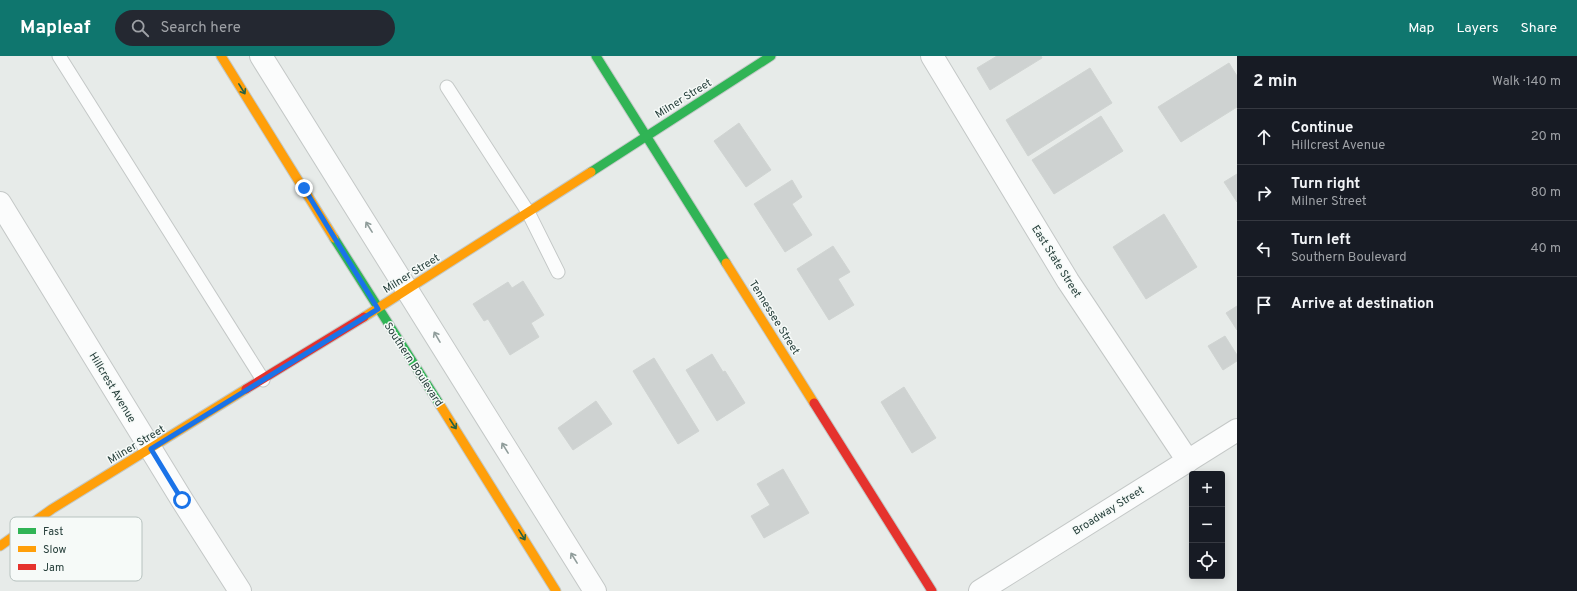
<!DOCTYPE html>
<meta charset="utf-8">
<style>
:root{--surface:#171b24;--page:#242831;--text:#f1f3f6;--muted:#9ea1a6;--line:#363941;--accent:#0f766e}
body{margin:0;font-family:Overpass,sans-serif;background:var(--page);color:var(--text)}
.controls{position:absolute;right:12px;bottom:12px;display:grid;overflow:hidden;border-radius:4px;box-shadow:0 2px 10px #0003}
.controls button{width:36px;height:36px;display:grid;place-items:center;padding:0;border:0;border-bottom:1px solid var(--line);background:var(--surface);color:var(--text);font:20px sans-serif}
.stop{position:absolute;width:12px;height:12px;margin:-9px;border:3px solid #1a73e8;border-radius:50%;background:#fff}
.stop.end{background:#1a73e8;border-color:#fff;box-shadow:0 1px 4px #0008}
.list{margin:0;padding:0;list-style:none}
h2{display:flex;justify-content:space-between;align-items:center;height:52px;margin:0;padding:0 16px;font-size:17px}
h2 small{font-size:13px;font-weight:400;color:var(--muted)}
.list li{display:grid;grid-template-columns:26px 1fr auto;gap:12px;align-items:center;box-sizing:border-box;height:56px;padding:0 16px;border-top:1px solid var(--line)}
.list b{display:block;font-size:15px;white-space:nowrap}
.list p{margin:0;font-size:13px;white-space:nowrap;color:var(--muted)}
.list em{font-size:13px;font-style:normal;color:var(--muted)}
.icon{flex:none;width:22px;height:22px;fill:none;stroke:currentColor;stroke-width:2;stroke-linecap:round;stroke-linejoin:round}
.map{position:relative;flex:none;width:1237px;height:535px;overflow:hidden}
header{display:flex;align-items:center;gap:24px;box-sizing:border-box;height:56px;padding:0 20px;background:var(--accent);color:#fff}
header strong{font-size:19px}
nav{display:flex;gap:22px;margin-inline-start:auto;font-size:14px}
.search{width:280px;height:36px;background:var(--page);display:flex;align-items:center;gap:10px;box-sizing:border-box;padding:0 14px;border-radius:22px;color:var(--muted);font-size:15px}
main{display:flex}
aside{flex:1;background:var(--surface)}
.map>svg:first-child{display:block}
</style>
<header>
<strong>Mapleaf</strong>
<div class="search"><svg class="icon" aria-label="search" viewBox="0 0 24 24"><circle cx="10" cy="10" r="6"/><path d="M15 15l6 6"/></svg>Search here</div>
<nav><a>Map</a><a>Layers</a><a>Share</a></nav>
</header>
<main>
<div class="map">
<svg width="1237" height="535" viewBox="0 0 1237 535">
<rect width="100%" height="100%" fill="#e7ebe9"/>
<g fill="#ced2d1" stroke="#d0d4d2">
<polygon points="997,0 1041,0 1042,2 990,34 977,12"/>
<polygon points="1229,7 1237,20 1237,51 1181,86 1158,51"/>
<polygon points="1090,12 1112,47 1028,100 1006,64"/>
<polygon points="1101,60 1123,95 1054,138 1032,104"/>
<polygon points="739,67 771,114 746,131 714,85"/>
<polygon points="1237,118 1237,146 1224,126"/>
<polygon points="792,124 802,141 792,148 812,179 785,196 754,148"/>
<polygon points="1164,158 1197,211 1146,243 1113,191"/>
<polygon points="833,190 850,216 838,223 854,249 829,264 797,213"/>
<polygon points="523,225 544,259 531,267 539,281 510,299 488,263 484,265 473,248 508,226 512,232"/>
<polygon points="1237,250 1237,274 1226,257"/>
<polygon points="1225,280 1237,299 1237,305 1223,314 1208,290"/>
<polygon points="712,298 723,316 725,315 745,347 717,365 686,314"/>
<polygon points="654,302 699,375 678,388 633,315"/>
<polygon points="904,331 936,382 912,397 881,346"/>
<polygon points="596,345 612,368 573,394 558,372"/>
<polygon points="783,413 809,457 764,482 751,460 770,449 757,428"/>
</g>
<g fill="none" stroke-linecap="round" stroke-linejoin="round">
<g stroke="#c4c8c7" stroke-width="15">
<g id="lane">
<polyline points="59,0 263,324"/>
<polyline points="447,31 528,156 558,216"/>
</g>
</g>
<g stroke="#c4c8c7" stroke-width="24">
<g id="street">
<polyline points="261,0 595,535"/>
<polyline points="932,0 1068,225 1188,405"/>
<polyline points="0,147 182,444 240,535"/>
<polyline points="980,535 1237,374"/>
</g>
</g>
<g stroke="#c3c9c7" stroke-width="11">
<g id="fast">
<polyline points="596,0 726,207"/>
<polyline points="591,116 771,0"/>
<polyline points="334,182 440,349"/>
</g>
</g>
<g stroke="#c3c9c7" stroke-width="11">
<g id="slow">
<polyline points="221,0 334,182"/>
<polyline points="726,207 814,347"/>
<polyline points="364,261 591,116"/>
<polyline points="440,349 556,535"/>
<polyline points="0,490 52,453 246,333"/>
</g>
</g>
<g stroke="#c3c9c7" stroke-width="11">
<g id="jam">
<polyline points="246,333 364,261"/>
<polyline points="814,347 932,535"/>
</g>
</g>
<use href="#lane" stroke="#fbfcfc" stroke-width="13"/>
<use href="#street" stroke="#fbfcfc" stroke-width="22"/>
<use href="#fast" stroke="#30b455" stroke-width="9"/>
<use href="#slow" stroke="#ff9f0a" stroke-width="9"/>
<use href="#jam" stroke="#e5322d" stroke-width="9"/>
</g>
<defs><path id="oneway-shaft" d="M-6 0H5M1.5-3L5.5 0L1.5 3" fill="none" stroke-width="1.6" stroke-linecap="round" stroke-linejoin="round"/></defs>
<g stroke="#286142">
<use href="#oneway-shaft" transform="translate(242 33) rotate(58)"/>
<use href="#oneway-shaft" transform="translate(453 368) rotate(57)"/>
<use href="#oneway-shaft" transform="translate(522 479) rotate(58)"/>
</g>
<g stroke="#909d9b">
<use href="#oneway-shaft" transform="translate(369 171) rotate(-122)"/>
<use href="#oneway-shaft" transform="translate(437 281) rotate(-120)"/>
<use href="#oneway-shaft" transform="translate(505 392) rotate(-122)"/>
<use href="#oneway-shaft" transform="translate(574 502) rotate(-122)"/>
</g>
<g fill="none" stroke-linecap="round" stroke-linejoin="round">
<polyline stroke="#1a73e8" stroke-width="5" points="182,444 151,393 378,253 304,132"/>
</g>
<g text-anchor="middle" stroke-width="3" stroke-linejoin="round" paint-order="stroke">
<g font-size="11" fill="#253e3a" stroke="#f6faf8">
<text transform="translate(683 42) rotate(-32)" y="4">Milner Street</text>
<text transform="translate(1057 205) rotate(58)" y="4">East State Street</text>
<text transform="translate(411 217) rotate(-32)" y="4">Milner Street</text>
<text transform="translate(775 261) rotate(58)" y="4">Tennessee Street</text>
<text transform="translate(414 308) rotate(57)" y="4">Southern Boulevard</text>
<text transform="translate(113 331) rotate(59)" y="4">Hillcrest Avenue</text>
<text transform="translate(136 388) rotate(-31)" y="4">Milner Street</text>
<text transform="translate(1108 454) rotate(-32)" y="4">Broadway Street</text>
</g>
</g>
<rect x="10" y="461" width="132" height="64" rx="6" fill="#f6faf8" stroke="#b7c2bf" stroke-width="1"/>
<rect x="18" y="472" width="18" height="6" fill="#30b455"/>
<rect x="18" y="490" width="18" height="6" fill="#ff9f0a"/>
<rect x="18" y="508" width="18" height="6" fill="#e5322d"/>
<g font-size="11" fill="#253e3a">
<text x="43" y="479">Fast</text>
<text x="43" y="497">Slow</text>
<text x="43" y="515">Jam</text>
</g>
</svg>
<div class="controls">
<button>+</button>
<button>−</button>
<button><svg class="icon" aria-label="locate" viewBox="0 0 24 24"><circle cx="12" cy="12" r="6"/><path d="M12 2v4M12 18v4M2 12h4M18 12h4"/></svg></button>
</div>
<div class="stop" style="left:182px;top:444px"></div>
<div class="stop end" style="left:304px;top:132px"></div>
</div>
<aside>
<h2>2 min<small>Walk · 140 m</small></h2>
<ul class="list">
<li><svg class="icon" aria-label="ahead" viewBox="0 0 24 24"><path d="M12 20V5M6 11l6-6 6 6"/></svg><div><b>Continue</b><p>Hillcrest Avenue</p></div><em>20 m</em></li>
<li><svg class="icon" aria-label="right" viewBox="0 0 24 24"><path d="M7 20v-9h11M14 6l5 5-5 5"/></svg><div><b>Turn right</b><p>Milner Street</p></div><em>80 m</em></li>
<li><svg class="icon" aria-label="left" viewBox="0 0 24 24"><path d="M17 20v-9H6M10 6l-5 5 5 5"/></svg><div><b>Turn left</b><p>Southern Boulevard</p></div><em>40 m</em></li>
<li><svg class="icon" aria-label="arrive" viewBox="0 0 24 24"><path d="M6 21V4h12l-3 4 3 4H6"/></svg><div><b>Arrive at destination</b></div></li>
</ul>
</aside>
</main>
